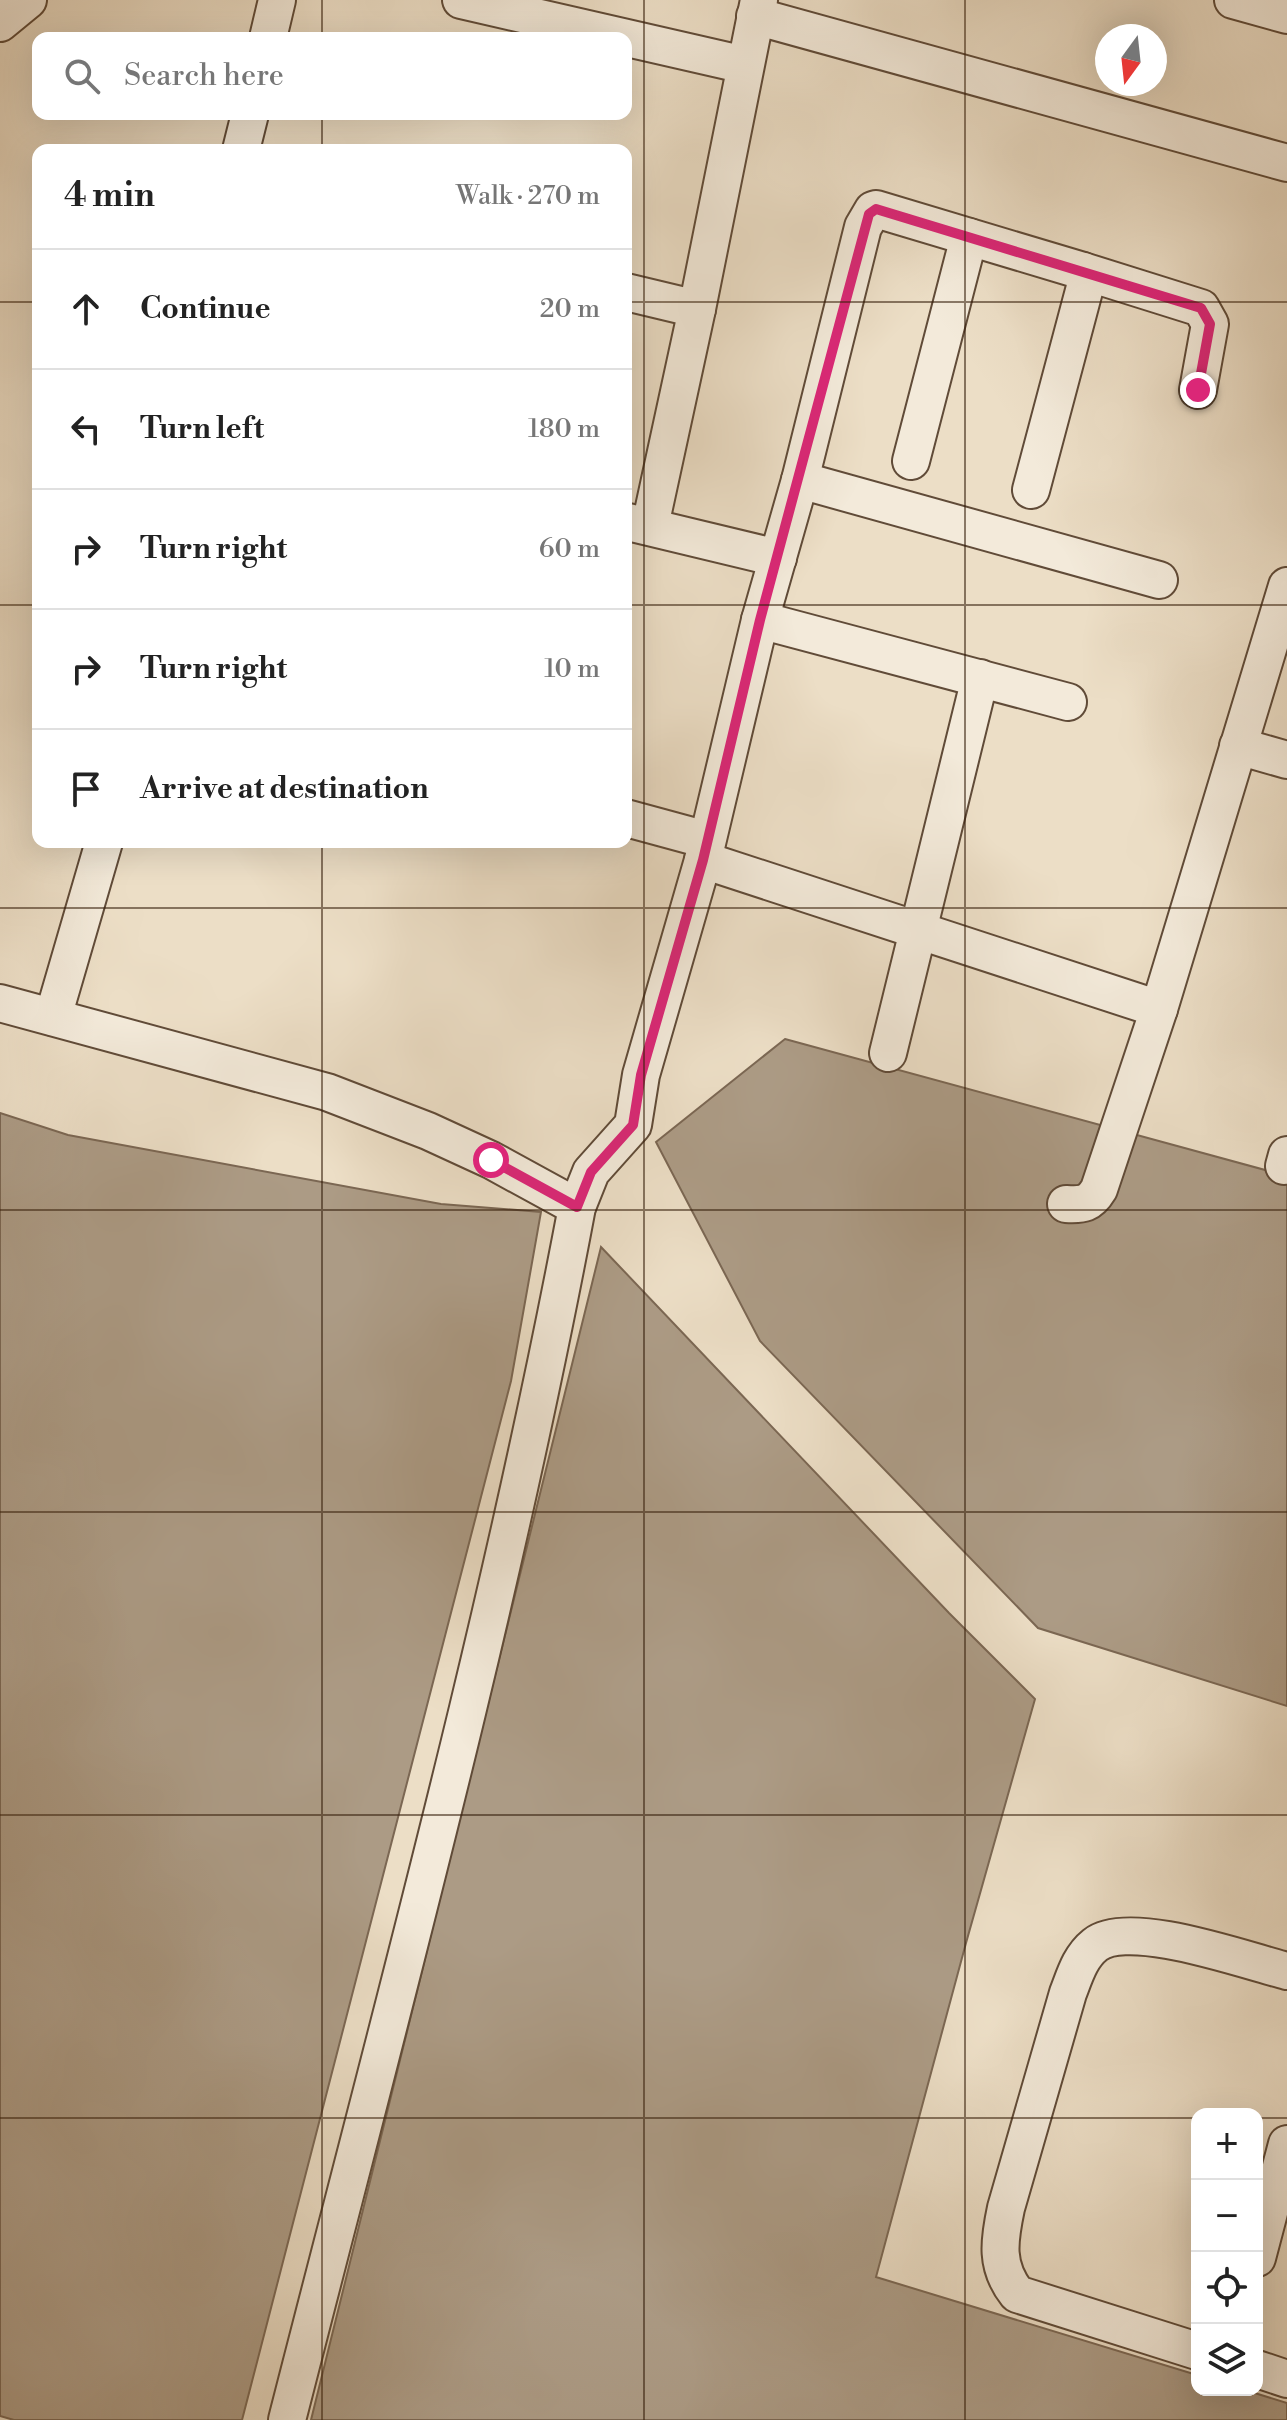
<!DOCTYPE html>
<meta charset="utf-8">
<style>
:root{--surface:#fff;--page:#f6f6f6;--text:#222;--muted:#767676;--line:#e0e0e0}
body{margin:0;font-family:"Libre Bodoni",serif;background:var(--page);color:var(--text)}
.controls{position:absolute;right:24px;bottom:24px;display:grid;overflow:hidden;border-radius:16px;box-shadow:0 8px 32px #0002}
.controls button{width:72px;height:72px;display:grid;place-items:center;padding:0;border:0;border-bottom:2px solid var(--line);background:var(--surface);color:var(--text);font:40px sans-serif}
.compass{position:absolute;left:1095px;top:24px;width:72px;height:72px;border-radius:50%;background:var(--surface);box-shadow:0 8px 32px #0002;rotate:195deg}
.stop{position:absolute;width:24px;height:24px;margin:-18px;border:6px solid #db2777;border-radius:50%;background:#fff}
.stop.end{background:#db2777;border-color:#fff;box-shadow:0 2px 8px #0008}
.list{margin:0;padding:0;list-style:none}
h2{display:flex;justify-content:space-between;align-items:center;height:104px;margin:0;padding:0 32px;font-size:34px}
h2 small{font-size:26px;font-weight:400;color:var(--muted)}
.list li{display:grid;grid-template-columns:52px 1fr auto;gap:24px;align-items:center;box-sizing:border-box;height:120px;padding:0 32px;border-top:2px solid var(--line)}
.list b{display:block;font-size:30px;white-space:nowrap}
.list em{font-size:26px;font-style:normal;color:var(--muted)}
.icon{flex:none;width:44px;height:44px;fill:none;stroke:currentColor;stroke-width:2;stroke-linecap:round;stroke-linejoin:round}
.map{position:relative;flex:none;width:1287px;height:2420px;overflow:hidden}
.search{position:absolute;background:var(--surface);box-shadow:0 8px 32px #0002;left:32px;top:32px;width:600px;height:88px;display:flex;align-items:center;gap:20px;box-sizing:border-box;padding:0 28px;border-radius:16px;color:var(--muted);font-size:30px}
.panel{position:absolute;background:var(--surface);box-shadow:0 8px 32px #0002;left:32px;top:144px;width:600px;height:704px;border-radius:16px}
.map>svg:first-child{display:block}
</style>
<div class="map">
<svg width="1287" height="2420" viewBox="0 0 1287 2420">
<rect width="100%" height="100%" fill="#ecdec6"/>
<filter id="stains"><feTurbulence type="fractalNoise" baseFrequency=".0025" numOctaves="4"/><feColorMatrix values="0 0 0 0 .2 0 0 0 0 .09 0 0 0 0 .02 0 0 0 .5 -.17"/></filter>
<radialGradient id="worn" r=".72"><stop offset=".6" stop-color="#630" stop-opacity="0"/><stop offset="1" stop-color="#630" stop-opacity=".3"/></radialGradient>
<g fill="#ac9b85" stroke="#7b6753" stroke-width="2">
<polygon points="785,1039 1287,1176 1287,1706 1038,1628 760,1341 656,1142"/>
<polygon points="0,1113 68,1135 441,1204 541,1212 511,1381 242,2420 14,2420 0,2416"/>
<polygon points="601,1247 949,1613 1035,1699 966,1943 876,2277 1197,2375 1197,2390 1245,2390 1287,2403 1287,2420 311,2420"/>
</g>
<g fill="none" stroke-linecap="round" stroke-linejoin="round">
<g stroke="#604b38" stroke-width="40">
<g id="street">
<polyline points="461,0 745,65"/>
<polyline points="1233,0 1287,15"/>
<polyline points="755,16 1287,163"/>
<polyline points="0,23 28,0"/>
<polyline points="268,38 277,0"/>
<polyline points="241,150 250,114"/>
<polyline points="1083,271 1201,308 1210,324 1198,390"/>
<polyline points="626,292 697,309"/>
<polyline points="911,461 969,237"/>
<polyline points="800,480 1159,580"/>
<polyline points="628,522 778,558"/>
<polyline points="650,526 697,309 759,0"/>
<polyline points="760,620 1068,702"/>
<polyline points="1238,746 1287,760"/>
<polyline points="626,818 707,840"/>
<polyline points="703,860 1159,1009"/>
<polyline points="0,1003 327,1092 428,1131 491,1160 577,1207"/>
<polyline points="53,1017 104,842"/>
<polyline points="888,1053 980,678"/>
<polyline points="1284,1166 1287,1155"/>
<path d="M1066 1204C1083 1205 1090 1204 1099 1189L1159 1009 1287 586"/>
<polyline points="1257,2258 1287,2144"/>
<path d="M1197 2351 1017 2294C995 2266 999 2241 1006 2208L1068 1993C1075 1975 1080 1957 1095 1945 1128 1918 1247 1961 1287 1971"/>
<polyline points="1257,2369 1287,2379"/>
<path d="M287 2420C390 2017 500 1616 577 1207L591 1172 633 1125 641 1075 703 860 760 620 800 480 863 227 873 210 876 209 1083 271 1085 287 1031 490"/>
</g>
</g>
<use href="#street" stroke="#f3eada" stroke-width="36"/>
</g>
<g fill="none" stroke-linecap="round" stroke-linejoin="round">
<polyline stroke="#db2777" stroke-width="10" points="491,1160 577,1207 591,1172 633,1125 641,1075 703,860 760,620 869,214 876,209 1201,308 1210,324 1198,390"/>
</g>
<path fill="none" stroke="#311a08" stroke-width="2" stroke-opacity="0.55" d="M322 0V38M644 0V2420M965 0V2420M322 114V150M0 302H38M626 302H1287M0 605H38M626 605H1287M322 842V2420M0 908H1287M0 1210H1287M0 1512H1287M0 1815H1287M0 2118H1197M1257 2118H1287"/>
<rect width="100%" height="100%" filter="url(#stains)"/>
<rect width="100%" height="100%" fill="url(#worn)"/>
</svg>
<div class="controls">
<button>+</button>
<button>−</button>
<button><svg class="icon" aria-label="locate" viewBox="0 0 24 24"><circle cx="12" cy="12" r="6"/><path d="M12 2v4M12 18v4M2 12h4M18 12h4"/></svg></button>
<button><svg class="icon" aria-label="layers" viewBox="0 0 24 24"><path d="M12 4l9 5-9 5-9-5zM3 14l9 5 9-5"/></svg></button>
</div>
<svg class="compass" viewBox="-18 -18 36 36"><path d="M0-13l5 13h-10z" fill="#e53935"/><path d="M0 13l5-13h-10z" fill="#767676"/></svg>
<div class="stop" style="left:491px;top:1160px"></div>
<div class="stop end" style="left:1198px;top:390px"></div>
<div class="search"><svg class="icon" aria-label="search" viewBox="0 0 24 24"><circle cx="10" cy="10" r="6"/><path d="M15 15l6 6"/></svg>Search here</div>
<section class="panel">
<h2>4 min<small>Walk · 270 m</small></h2>
<ul class="list">
<li><svg class="icon" aria-label="ahead" viewBox="0 0 24 24"><path d="M12 20V5M6 11l6-6 6 6"/></svg><div><b>Continue</b></div><em>20 m</em></li>
<li><svg class="icon" aria-label="left" viewBox="0 0 24 24"><path d="M17 20v-9H6M10 6l-5 5 5 5"/></svg><div><b>Turn left</b></div><em>180 m</em></li>
<li><svg class="icon" aria-label="right" viewBox="0 0 24 24"><path d="M7 20v-9h11M14 6l5 5-5 5"/></svg><div><b>Turn right</b></div><em>60 m</em></li>
<li><svg class="icon" aria-label="right" viewBox="0 0 24 24"><path d="M7 20v-9h11M14 6l5 5-5 5"/></svg><div><b>Turn right</b></div><em>10 m</em></li>
<li><svg class="icon" aria-label="arrive" viewBox="0 0 24 24"><path d="M6 21V4h12l-3 4 3 4H6"/></svg><div><b>Arrive at destination</b></div></li>
</ul>
</section>
</div>
